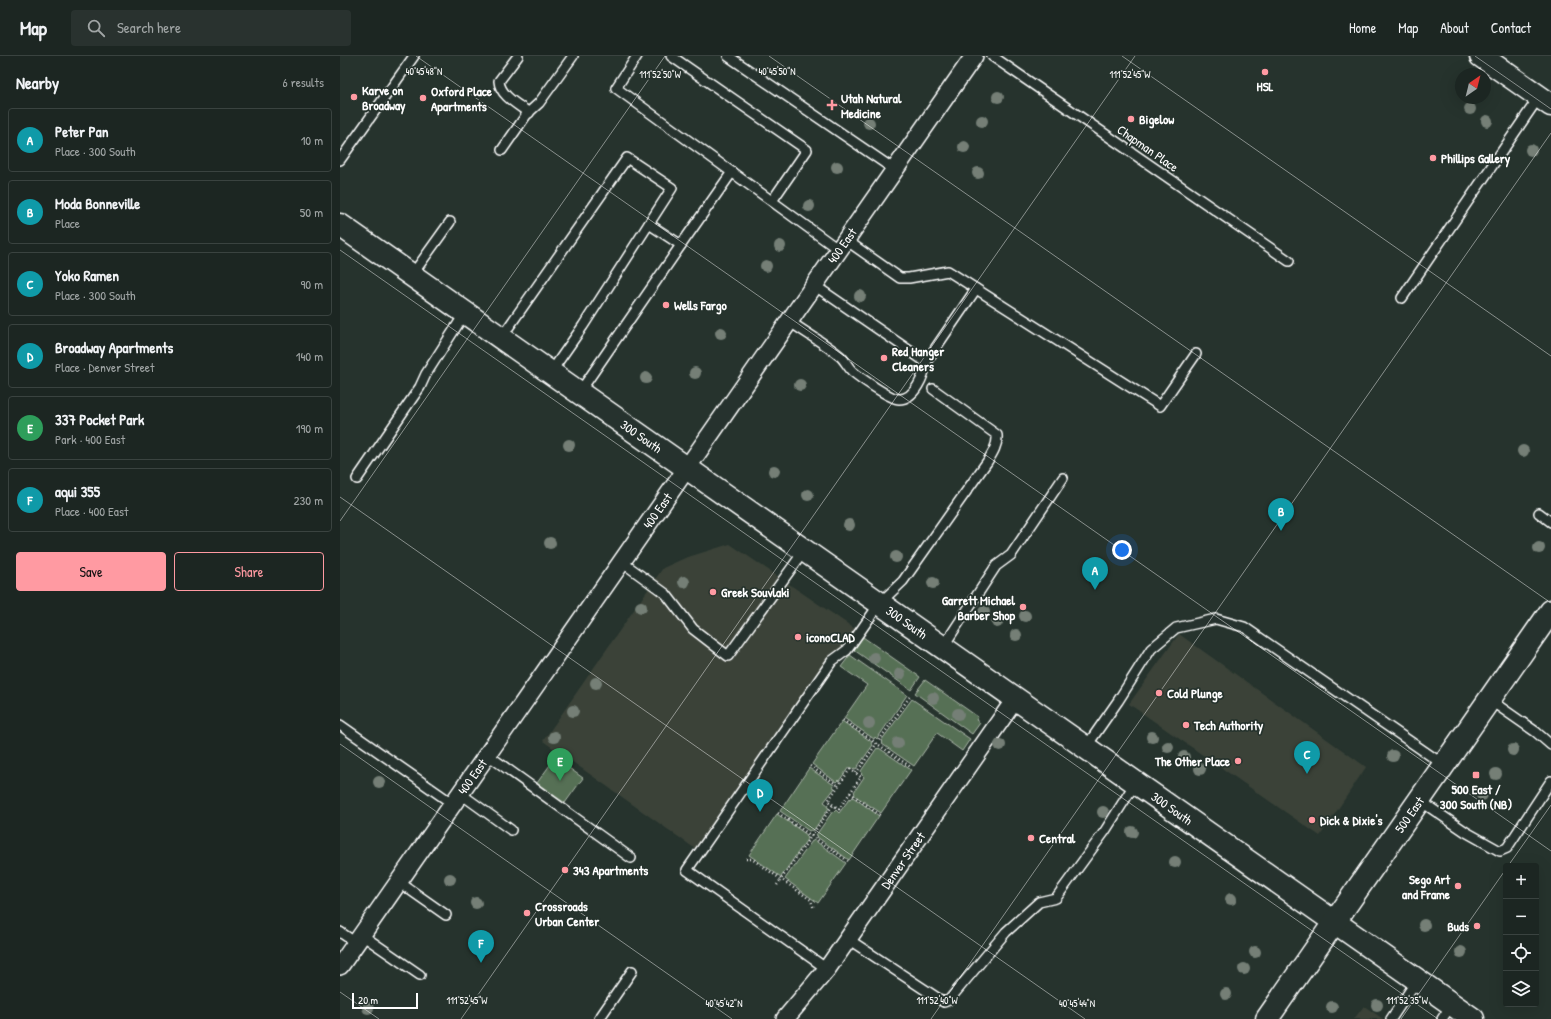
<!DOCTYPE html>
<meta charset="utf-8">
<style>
:root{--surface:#1c2622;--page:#29322f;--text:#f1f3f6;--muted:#a0a5a5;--line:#3a4340;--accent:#ff9aa2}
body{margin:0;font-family:"Patrick Hand",sans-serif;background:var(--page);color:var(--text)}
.controls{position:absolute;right:12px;bottom:12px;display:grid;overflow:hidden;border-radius:4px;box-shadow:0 4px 16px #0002}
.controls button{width:36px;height:36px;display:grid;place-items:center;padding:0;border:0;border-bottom:1px solid var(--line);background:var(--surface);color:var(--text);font:20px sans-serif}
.compass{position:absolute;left:1115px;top:12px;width:36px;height:36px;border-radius:50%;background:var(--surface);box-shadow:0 4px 16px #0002;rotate:35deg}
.scale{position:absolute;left:12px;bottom:10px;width:66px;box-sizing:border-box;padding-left:4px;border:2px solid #fff;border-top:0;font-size:11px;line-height:14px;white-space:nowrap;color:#fff;-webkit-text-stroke:3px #26332d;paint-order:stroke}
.you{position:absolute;left:782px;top:494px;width:14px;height:14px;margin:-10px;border:3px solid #fff;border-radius:50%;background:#1a73e8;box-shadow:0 0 0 6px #1a73e833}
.badge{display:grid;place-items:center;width:26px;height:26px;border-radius:50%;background:var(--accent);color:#fff;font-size:13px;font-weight:700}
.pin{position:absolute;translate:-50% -33px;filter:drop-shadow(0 1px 2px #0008)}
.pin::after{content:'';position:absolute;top:21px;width:14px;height:12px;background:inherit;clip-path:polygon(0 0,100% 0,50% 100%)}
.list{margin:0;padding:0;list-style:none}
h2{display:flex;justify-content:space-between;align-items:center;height:52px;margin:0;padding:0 16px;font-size:17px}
h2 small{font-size:13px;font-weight:400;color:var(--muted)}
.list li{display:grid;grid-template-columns:26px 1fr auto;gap:12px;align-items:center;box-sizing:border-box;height:64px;margin:0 8px 8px;padding:0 8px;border:1px solid var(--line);border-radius:4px}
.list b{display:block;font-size:15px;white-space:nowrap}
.list p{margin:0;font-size:13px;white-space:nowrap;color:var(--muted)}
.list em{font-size:13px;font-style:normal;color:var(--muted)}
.actions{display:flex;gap:8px;padding:12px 16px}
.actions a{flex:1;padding:9px 0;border:1px solid var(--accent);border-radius:4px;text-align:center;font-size:14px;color:var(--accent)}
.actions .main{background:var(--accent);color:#111}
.icon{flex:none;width:22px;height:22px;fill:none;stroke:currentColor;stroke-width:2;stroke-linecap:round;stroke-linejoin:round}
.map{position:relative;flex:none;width:1211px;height:963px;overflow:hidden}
header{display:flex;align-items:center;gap:24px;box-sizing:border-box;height:56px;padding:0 20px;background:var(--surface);border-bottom:1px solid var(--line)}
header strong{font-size:19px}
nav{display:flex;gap:22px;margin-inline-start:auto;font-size:14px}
.search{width:280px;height:36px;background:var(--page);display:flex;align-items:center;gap:10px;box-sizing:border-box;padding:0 14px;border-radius:4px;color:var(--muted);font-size:15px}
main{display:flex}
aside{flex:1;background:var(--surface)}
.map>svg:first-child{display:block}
</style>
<header>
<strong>Map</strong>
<div class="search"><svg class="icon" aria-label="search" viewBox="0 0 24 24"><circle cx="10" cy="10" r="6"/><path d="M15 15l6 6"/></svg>Search here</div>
<nav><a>Home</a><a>Map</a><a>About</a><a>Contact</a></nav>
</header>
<main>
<aside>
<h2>Nearby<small>6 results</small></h2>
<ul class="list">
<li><span class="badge" style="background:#0f9aa8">A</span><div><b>Peter Pan</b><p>Place · 300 South</p></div><em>10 m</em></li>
<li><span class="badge" style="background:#0f9aa8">B</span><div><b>Moda Bonneville</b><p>Place</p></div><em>50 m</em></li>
<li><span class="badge" style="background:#0f9aa8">C</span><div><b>Yoko Ramen</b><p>Place · 300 South</p></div><em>90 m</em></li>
<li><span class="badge" style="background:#0f9aa8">D</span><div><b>Broadway Apartments</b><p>Place · Denver Street</p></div><em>140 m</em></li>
<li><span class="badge" style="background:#2e9e5b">E</span><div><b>337 Pocket Park</b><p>Park · 400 East</p></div><em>190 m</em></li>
<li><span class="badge" style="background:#0f9aa8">F</span><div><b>aqui 355</b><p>Place · 400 East</p></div><em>230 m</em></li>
</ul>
<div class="actions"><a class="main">Save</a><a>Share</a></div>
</aside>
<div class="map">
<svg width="1211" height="963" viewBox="0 0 1211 963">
<rect width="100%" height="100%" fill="#26332d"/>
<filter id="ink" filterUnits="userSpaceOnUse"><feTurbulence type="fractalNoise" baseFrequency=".025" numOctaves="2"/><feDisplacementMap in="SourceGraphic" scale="8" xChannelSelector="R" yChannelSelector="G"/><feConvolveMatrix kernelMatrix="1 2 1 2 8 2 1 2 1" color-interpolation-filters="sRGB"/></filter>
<g filter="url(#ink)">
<g fill="#3b4339">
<polygon points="390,488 515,573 488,615 357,794 203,685 323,512 345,502"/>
<polygon points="839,578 1026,711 980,780 789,648"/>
<polygon points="1024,950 1043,963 1014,963"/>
</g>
<g fill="#576f55" stroke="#abb7aa">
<polygon points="523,581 580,621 571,634 514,594"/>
<polygon points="510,599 567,639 537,683 535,681 534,683 504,662 527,629 501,611"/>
<polygon points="585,624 638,661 636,664 640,667 632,678 575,637"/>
<polygon points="572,643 630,683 622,695 597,677 574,710 542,688 543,687 541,685"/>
<polygon points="502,665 532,686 531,688 533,689 516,713 514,712 513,713 509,711 499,725 498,724 496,726 472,708"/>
<polygon points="537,692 538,693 539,692 571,714 541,757 514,739 515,737 514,736 524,721 521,718 522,717 521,715"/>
<polygon points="215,702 243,722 225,747 197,727"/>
<polygon points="469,712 494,729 493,731 495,732 484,746 488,749 487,751 489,752 473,775 471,774 469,775 440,755"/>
<polygon points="513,741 539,760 509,804 477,781 478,780 476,779 493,755 494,756 496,754 499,757 510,742 511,743"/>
<polygon points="437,758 467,779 466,780 468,782 441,821 409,799"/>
<polygon points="474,784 506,807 478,847 445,823 472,785 473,785"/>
</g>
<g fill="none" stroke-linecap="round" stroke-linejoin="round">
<g stroke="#fff" stroke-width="12">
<g id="lane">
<path d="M178 0 159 25C160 40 179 49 189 57"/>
<polyline points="297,0 276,32 499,194"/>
<polyline points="331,0 467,94 432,145"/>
<polyline points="388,0 555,114"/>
<polyline points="652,0 949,205"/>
<polyline points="162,94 187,58 199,47 233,0"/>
<polyline points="0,104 74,0"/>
<polyline points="506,184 560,222 569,222 608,215 820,350 856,298"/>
<polyline points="341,189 392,116"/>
<polyline points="72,219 110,166"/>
<polyline points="474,229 586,306"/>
<polyline points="1062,242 1199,41"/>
<path d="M449 265C466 277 484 287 500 300 505 304 507 310 512 315 519 321 550 343 559 343 575 343 584 320 586 306L636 233"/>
<polyline points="161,282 287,102 332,132 243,270 211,316"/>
<polyline points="239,337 341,189 309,168"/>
<polyline points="17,423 80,331 86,318 125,257"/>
<polyline points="1199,457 1211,466"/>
<polyline points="282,506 326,538 353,573 388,600 464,495"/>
<polyline points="603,591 656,510 671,499 723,422"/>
<polyline points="1150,644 1196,676 1211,689"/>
<polyline points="0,669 113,748"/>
<polyline points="746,691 778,645 811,593 836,572 876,563 904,571 1104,709"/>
<polyline points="148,699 291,802"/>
<polyline points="121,738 171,774"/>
<polyline points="1079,744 1126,776 1160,795 1167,792 1211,725"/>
<polyline points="59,826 106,859"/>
<polyline points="0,876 16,887"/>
<polyline points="22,879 80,919"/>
<polyline points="508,883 599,943 604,946 609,944 666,876 699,846 716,842 765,775 796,726"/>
<path d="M487 913 347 814 492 605 507 594 540 547 563 525 647 406C652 398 658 389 657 379L593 333"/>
<polyline points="259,963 292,915"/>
<polyline points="1051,963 1077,924"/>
<polyline points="1102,963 1112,948"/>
</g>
</g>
<g stroke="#fff" stroke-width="20">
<g id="street">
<path id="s1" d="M0 910 634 0"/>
<path id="s2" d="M445 963 487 913 676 642"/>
</g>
</g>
<g stroke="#fff" stroke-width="25">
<g id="secondary">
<polyline points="1141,0 1211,49"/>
<path id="s3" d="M0 169 1133 963"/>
<path id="s4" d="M927 963 1211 555"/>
</g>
</g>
<g stroke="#fff" stroke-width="2.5" stroke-dasharray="1 3" stroke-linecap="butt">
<polyline points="503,664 572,712"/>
<polyline points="470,710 499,730"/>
<polygon points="510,713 521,721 499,753 488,745"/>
<polyline points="516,717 571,639"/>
<polyline points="510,737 540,759"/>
<polyline points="438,757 508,805"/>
<polyline points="406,803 412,803 471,844 474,853"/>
<polyline points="437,829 493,749"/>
</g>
<use href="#lane" stroke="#26332d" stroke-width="9"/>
<use href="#street" stroke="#26332d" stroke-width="17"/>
<use href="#secondary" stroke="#26332d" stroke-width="22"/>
</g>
<g fill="#747f76">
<circle cx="658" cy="41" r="6"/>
<circle cx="1130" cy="53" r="6"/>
<circle cx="642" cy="65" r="6"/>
<circle cx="1147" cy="65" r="6"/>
<circle cx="529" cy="67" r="6"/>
<circle cx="624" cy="91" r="6"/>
<circle cx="1191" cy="94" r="6"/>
<circle cx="497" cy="111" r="6"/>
<circle cx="638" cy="117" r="6"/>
<circle cx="469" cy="150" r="6"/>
<circle cx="440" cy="190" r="6"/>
<circle cx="426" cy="210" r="6"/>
<circle cx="520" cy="240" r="6"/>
<circle cx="381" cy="277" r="6"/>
<circle cx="355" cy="317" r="6"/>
<circle cx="306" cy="322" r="6"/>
<circle cx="460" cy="329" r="6"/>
<circle cx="229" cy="389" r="6"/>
<circle cx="1183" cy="395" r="6"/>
<circle cx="434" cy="415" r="6"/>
<circle cx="468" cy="439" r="6"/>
<circle cx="509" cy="469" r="6"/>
<circle cx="210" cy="487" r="6"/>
<circle cx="1199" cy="492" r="6"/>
<circle cx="556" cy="501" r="6"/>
<circle cx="344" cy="526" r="6"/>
<circle cx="593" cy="527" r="6"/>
<circle cx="301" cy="551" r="6"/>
<circle cx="644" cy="556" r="6"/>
<circle cx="685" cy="560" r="6"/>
<circle cx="657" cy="566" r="6"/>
<circle cx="676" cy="579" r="6"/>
<circle cx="534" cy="602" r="6"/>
<circle cx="560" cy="618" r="6"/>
<circle cx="256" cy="627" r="6"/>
<circle cx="593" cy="642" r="6"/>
<circle cx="233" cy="655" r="6"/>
<circle cx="618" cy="658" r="6"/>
<circle cx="529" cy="667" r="6"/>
<circle cx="214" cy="681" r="6"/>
<circle cx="812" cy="681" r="6"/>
<circle cx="558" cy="687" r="6"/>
<circle cx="660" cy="689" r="6"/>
<circle cx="828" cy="691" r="6"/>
<circle cx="1173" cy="694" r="6"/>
<circle cx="1053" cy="700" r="6"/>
<circle cx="844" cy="701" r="6"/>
<circle cx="860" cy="713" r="6"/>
<circle cx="1156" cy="718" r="6"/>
<circle cx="39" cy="726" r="6"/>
<circle cx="1142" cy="739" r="6"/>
<circle cx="763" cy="756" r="6"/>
<circle cx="792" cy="776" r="6"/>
<circle cx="835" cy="806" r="6"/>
<circle cx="110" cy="823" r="6"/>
<circle cx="891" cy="843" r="6"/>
<circle cx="136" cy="847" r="6"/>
<circle cx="1084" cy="869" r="6"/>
<circle cx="915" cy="896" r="6"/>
<circle cx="1121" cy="896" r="6"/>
<circle cx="904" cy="913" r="6"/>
<circle cx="886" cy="938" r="6"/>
<circle cx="1037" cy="949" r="6"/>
<circle cx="992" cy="951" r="6"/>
<circle cx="28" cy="952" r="6"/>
</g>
</g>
<path fill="none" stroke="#fff" stroke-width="1" stroke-opacity="0.45" d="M76 0 1211 795M429 0 1211 547M782 0 1211 300M1135 0 1211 53M0 194 1098 963M0 441 745 963M0 465 325 0M0 688 392 963M1168 810 1211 749M0 936 39 963M121 963 795 0M591 963 1211 77M1061 963 1166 813"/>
<g fill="#ff9aa2" stroke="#26332d" stroke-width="1.5">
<circle cx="925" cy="16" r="4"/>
<circle cx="14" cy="41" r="4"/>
<circle cx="83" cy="42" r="4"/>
<path d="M490 43h4v4h4v4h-4v4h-4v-4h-4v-4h4z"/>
<circle cx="791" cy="63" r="4"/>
<circle cx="1093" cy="102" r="4"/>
<circle cx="326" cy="249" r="4"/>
<circle cx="544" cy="302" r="4"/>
<circle cx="373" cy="536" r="4"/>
<circle cx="683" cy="551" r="4"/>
<circle cx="458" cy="581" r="4"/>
<circle cx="819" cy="637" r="4"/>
<circle cx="846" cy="669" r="4"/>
<circle cx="898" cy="705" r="4"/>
<rect x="1132" y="715" width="8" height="8" rx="2"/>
<circle cx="972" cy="764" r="4"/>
<circle cx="691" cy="782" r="4"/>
<circle cx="225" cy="814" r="4"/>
<circle cx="1118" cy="830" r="4"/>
<circle cx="187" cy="857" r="4"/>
<circle cx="1137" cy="870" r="4"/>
</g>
<g text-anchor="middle" stroke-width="3.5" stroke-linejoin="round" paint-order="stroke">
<g font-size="13" font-weight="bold" fill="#fff" stroke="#26332d" text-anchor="start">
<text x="925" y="35" text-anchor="middle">HSL</text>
<text x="22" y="39">Karve on<tspan x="22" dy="15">Broadway</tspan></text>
<text x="91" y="40">Oxford Place<tspan x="91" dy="15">Apartments</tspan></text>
<text x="501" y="47">Utah Natural<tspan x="501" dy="15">Medicine</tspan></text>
<text x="799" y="68">Bigelow</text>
<text x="1101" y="107">Phillips Gallery</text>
<text x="334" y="254">Wells Fargo</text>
<text x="552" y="300">Red Hanger<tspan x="552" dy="15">Cleaners</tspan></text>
<text x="381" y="541">Greek Souvlaki</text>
<text x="675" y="549" text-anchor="end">Garrett Michael<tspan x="675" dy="15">Barber Shop</tspan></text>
<text x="466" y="586">iconoCLAD</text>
<text x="827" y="642">Cold Plunge</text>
<text x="854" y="674">Tech Authority</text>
<text x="890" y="710" text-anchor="end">The Other Place</text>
<text x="1136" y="738" text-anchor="middle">500 East /<tspan x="1136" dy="15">300 South (NB)</tspan></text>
<text x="980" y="769">Dick &amp; Dixie's</text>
<text x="699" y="787">Central</text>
<text x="233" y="819">343 Apartments</text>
<text x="1110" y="828" text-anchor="end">Sego Art<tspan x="1110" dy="15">and Frame</tspan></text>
<text x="195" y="855">Crossroads<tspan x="195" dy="15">Urban Center</tspan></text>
<text x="1129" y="875" text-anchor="end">Buds</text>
</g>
<g font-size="13" fill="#fff" stroke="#26332d">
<text transform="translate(808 92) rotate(35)" y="5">Chapman Place</text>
<text dy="5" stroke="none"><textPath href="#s1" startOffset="878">400 East</textPath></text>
<text dy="5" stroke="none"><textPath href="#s3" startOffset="368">300 South</textPath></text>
<text dy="5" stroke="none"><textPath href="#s1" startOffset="555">400 East</textPath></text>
<text dy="5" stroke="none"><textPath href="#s3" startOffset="692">300 South</textPath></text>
<text dy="5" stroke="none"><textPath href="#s1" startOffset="231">400 East</textPath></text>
<text dy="5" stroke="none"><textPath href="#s3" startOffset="1016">300 South</textPath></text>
<text dy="5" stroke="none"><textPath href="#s4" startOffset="249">500 East</textPath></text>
<text dy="5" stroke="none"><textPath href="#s2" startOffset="198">Denver Street</textPath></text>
</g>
</g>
<g font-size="10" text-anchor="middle" fill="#fff" stroke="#26332d" stroke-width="3.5" stroke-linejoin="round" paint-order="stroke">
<text x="84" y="19">40°45'48"N</text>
<text x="437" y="19">40°45'50"N</text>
<text x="320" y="22">111°52'50"W</text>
<text x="790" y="22">111°52'45"W</text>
<text x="127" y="948">111°52'45"W</text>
<text x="597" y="948">111°52'40"W</text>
<text x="1067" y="948">111°52'35"W</text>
<text x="384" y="951">40°45'42"N</text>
<text x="737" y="951">40°45'44"N</text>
</g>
</svg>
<div class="controls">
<button>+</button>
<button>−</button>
<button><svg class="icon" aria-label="locate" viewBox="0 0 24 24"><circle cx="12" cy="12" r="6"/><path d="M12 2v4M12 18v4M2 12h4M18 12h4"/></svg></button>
<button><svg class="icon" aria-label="layers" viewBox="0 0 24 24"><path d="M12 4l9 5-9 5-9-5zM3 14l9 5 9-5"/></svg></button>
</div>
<svg class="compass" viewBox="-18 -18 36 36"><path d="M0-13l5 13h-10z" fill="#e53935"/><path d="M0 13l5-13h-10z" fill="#a0a5a5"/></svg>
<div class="scale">20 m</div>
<div class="you"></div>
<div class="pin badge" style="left:755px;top:534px;background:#0f9aa8">A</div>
<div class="pin badge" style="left:941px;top:475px;background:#0f9aa8">B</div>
<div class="pin badge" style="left:967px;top:718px;background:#0f9aa8">C</div>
<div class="pin badge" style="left:420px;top:756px;background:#0f9aa8">D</div>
<div class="pin badge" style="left:220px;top:725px;background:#2e9e5b">E</div>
<div class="pin badge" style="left:141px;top:907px;background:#0f9aa8">F</div>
</div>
</main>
